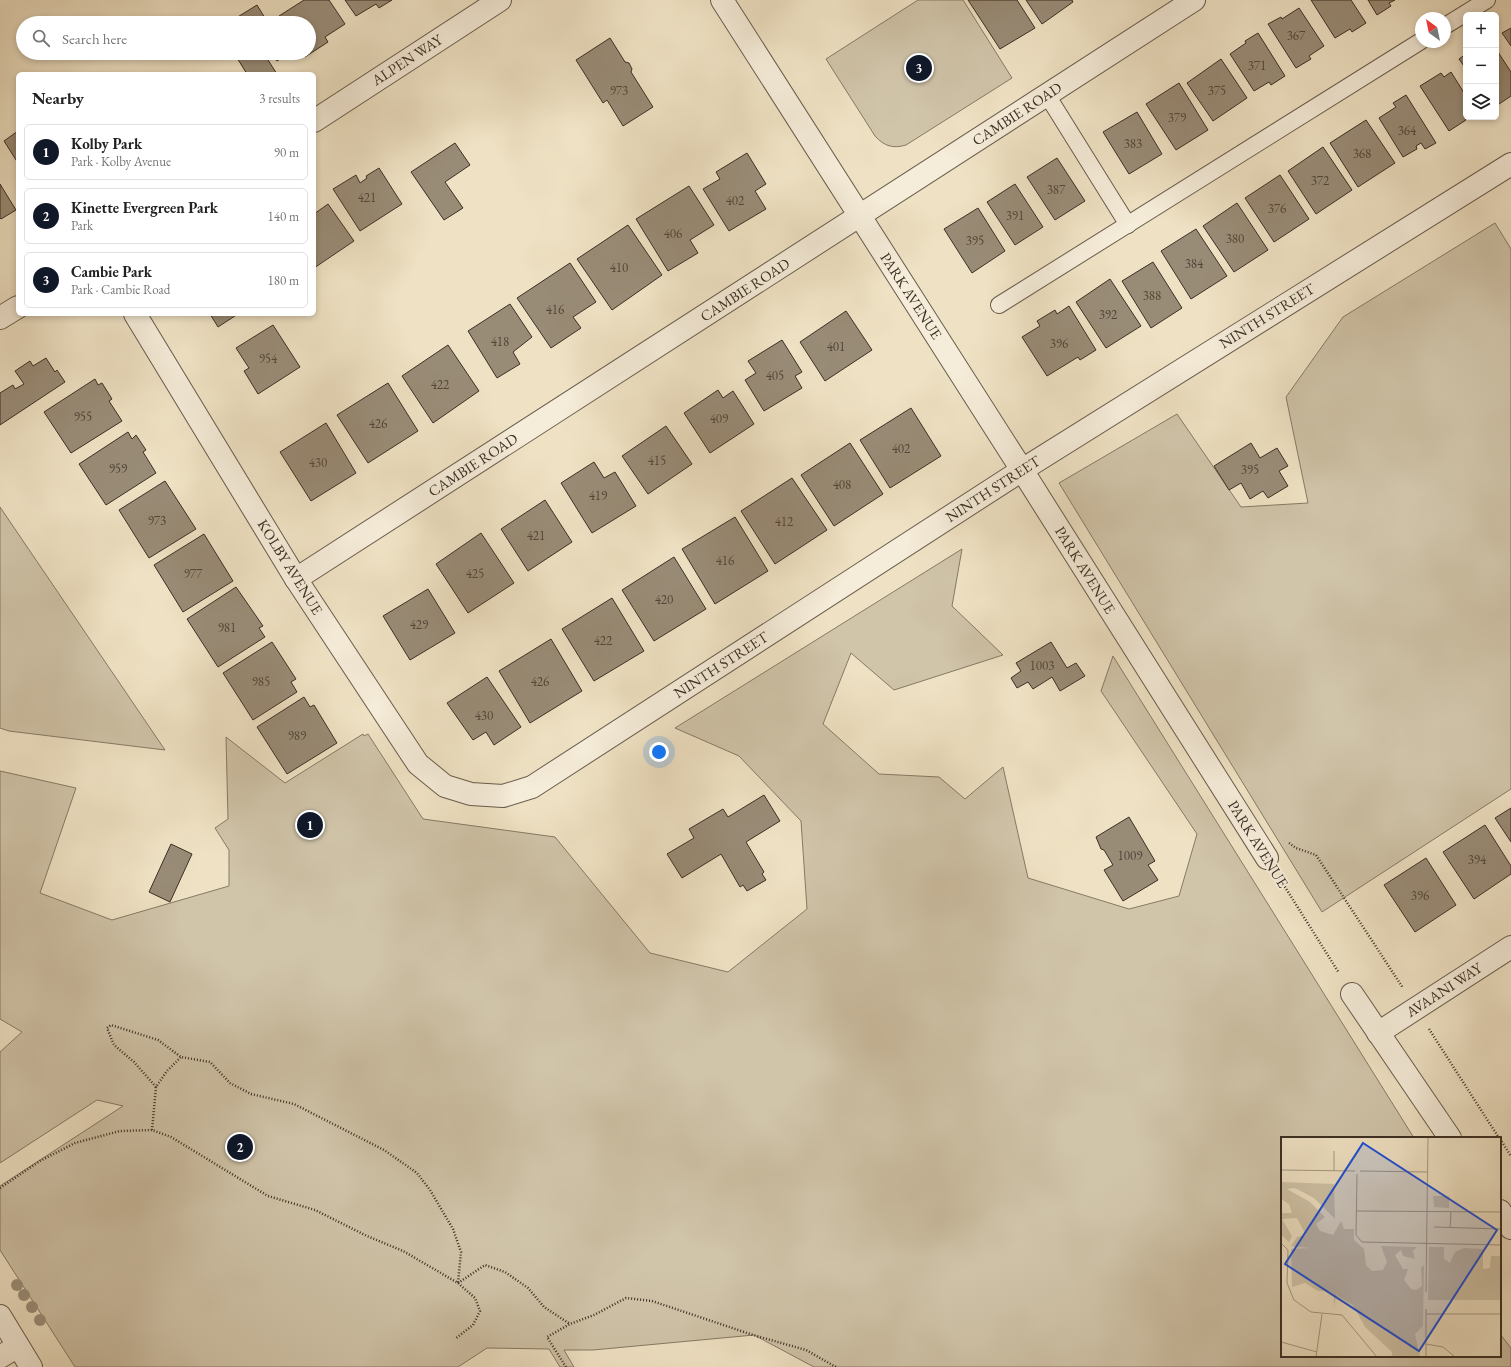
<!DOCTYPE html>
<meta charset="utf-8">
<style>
:root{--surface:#fff;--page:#f6f6f6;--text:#222;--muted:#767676;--line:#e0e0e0;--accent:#111827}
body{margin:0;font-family:"EB Garamond",serif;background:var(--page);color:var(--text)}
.controls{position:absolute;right:12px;top:12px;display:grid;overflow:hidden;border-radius:6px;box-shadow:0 2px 6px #0003}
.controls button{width:36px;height:36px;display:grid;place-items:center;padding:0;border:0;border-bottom:1px solid var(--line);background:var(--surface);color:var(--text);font:20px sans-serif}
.compass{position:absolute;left:1415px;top:12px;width:36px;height:36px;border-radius:50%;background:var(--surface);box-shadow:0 2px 6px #0003;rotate:327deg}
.you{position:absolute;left:659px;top:752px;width:14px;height:14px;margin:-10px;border:3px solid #fff;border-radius:50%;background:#1a73e8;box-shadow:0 0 0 6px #1a73e833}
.badge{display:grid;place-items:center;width:26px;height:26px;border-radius:50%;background:var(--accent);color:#fff;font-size:13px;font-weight:700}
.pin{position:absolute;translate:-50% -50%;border:2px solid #fff;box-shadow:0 1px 4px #0006}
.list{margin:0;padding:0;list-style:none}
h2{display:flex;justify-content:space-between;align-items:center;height:52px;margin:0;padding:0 16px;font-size:17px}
h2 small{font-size:13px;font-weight:400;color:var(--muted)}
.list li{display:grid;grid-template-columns:26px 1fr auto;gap:12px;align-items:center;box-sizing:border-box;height:56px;margin:0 8px 8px;padding:0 8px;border:1px solid var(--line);border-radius:6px}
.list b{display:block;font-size:15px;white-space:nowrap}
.list p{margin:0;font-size:13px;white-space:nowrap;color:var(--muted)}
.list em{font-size:13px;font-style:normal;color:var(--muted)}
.icon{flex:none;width:22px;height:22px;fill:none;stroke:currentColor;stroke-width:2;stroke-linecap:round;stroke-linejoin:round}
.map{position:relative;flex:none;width:1511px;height:1367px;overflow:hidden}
.search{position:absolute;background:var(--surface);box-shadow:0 2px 6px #0003;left:16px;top:16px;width:300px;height:44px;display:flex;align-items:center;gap:10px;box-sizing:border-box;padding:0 14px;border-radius:22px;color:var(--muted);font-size:15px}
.panel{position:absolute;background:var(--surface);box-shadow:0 2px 6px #0003;left:16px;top:72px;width:300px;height:244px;border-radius:6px}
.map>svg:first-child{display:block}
</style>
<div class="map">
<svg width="1511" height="1367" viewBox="0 0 1511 1367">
<rect width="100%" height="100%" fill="#efe2c4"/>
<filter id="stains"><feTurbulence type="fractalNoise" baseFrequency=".005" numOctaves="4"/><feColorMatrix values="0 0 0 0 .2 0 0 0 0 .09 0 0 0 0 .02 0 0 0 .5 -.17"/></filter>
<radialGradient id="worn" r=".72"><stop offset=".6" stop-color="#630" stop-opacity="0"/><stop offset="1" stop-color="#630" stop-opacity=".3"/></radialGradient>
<g fill="#d0c4a9" stroke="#867a66">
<path d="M918 0H963L1012 78 906 145C893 149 884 146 875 136L826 59Z"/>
<polygon points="1495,223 1511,249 1511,789 1322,912 1059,483 1177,414 1241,507 1308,503 1286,397 1343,317"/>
<polygon points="0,507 165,750 9,731 0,728"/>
<polygon points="962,549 952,606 1003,655 894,690 851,653 823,724 879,774 939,777 965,799 1003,767 1028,878 1129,909 1179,896 1197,834 1101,691 1113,656 1414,1138 1282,1138 1282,1356 1500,1356 1500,1334 1511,1348 1511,1367 814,1367 754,1335 593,1350 564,1350 574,1367 560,1367 549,1349 487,1348 458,1367 75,1367 0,1250 0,1186 123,1106 97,1100 0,1163 0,1052 22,1032 0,1019 0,771 76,788 40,893 112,920 229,886 229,850 215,828 228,819 226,737 285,783 363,734 364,736 368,734 423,819 555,837 650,953 728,972 807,909 801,821 739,756 675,728"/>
</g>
<g fill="#998c77" stroke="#3b2f24">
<polygon points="304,0 329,0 345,24 325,37 328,42 305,57 303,53 309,53 309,23 284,23 279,16"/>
<polygon points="345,0 392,0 379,8 376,4 356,16"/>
<polygon points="968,0 1017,0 1035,28 1000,49"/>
<polygon points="1026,0 1072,0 1073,2 1042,24"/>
<polygon points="1311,0 1351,0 1366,23 1352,32 1350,29 1335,38"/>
<polygon points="1368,0 1395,0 1389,3 1391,6 1377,15"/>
<polygon points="257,5 268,23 228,23"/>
<polygon points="1299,8 1324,46 1309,56 1311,59 1296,68 1268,24 1281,17 1282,19"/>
<polygon points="1511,28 1511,46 1502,33"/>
<polygon points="1258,33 1285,76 1271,85 1269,82 1254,91 1230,54 1246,43 1245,41"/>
<polygon points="610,38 625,62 629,63 632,69 631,72 653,107 623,126 607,100 603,103 576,60"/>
<polygon points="1496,49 1511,72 1511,96 1496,106"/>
<polygon points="234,53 287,53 288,54 277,61 273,56 268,60 277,74 247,74"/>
<polygon points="1466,54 1466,69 1459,59"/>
<polygon points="1221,59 1247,98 1213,121 1187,83"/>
<polygon points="1451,72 1466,96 1467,117 1465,118 1466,120 1449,131 1420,86 1441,73 1444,77"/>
<polygon points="1179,83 1208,130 1176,150 1146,104"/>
<polygon points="1406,95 1436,143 1425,149 1421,143 1416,146 1417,149 1403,157 1379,118 1396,107 1393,103"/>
<polygon points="1137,112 1162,154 1129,174 1103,132"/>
<polygon points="1366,120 1395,163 1358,187 1330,143"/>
<polygon points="18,131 18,163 4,141"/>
<polygon points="455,143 470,165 445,182 463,208 444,220 411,172"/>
<polygon points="1323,147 1352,190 1316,214 1288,171"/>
<polygon points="747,153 766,184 755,191 766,209 729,231 703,189 720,179 716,172"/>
<polygon points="1057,158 1085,201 1055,220 1027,177"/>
<polygon points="379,168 402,204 360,231 333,189 356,175 360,183 367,178 366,176"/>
<polygon points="1280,175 1309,219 1274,242 1245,198"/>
<polygon points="0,184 16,210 1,219 0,218"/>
<polygon points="1015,184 1043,227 1015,245 987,202"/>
<polygon points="689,186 714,225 690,240 698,253 668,271 636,219"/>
<polygon points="1237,203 1268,250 1234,272 1203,226"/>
<polygon points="328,204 354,241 314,268 314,214"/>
<polygon points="978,208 1005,251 972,273 944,229"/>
<polygon points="628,225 662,275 612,310 577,259"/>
<polygon points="1196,229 1227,276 1191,299 1161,251"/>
<polygon points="1153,262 1182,308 1151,328 1122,281"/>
<polygon points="570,263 596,302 573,317 581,328 551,348 517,298"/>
<polygon points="1110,279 1141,326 1106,348 1076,302"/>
<polygon points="510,304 532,337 513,352 520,364 497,378 468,331"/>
<polygon points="1069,306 1096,350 1080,360 1078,357 1047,376 1022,337 1040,326 1037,321 1055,310 1057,314"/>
<polygon points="846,311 872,350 825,381 800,342"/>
<polygon points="210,314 238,314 218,327"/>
<polygon points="273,325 300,367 258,394 244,371 249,368 236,348"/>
<polygon points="782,340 802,372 795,376 802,388 764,411 745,380 756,373 748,361"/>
<polygon points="448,345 479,391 433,423 402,376"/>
<polygon points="46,358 55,372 57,370 65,382 0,425 0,393 13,385 15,389 24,384 15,371 30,361 33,366"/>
<polygon points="95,379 98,385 102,383 112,399 109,401 122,421 71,453 44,412"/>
<polygon points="388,383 418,431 368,463 337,415"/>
<polygon points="718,390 723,398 733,391 754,424 710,453 684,413"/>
<polygon points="911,408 941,456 890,488 860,440"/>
<polygon points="326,423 356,473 311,501 280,452"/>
<polygon points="666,426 692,464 648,494 622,456"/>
<polygon points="128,432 132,439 136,435 146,450 143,452 156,473 106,505 79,464"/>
<polygon points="850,443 883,494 834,526 801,475"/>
<polygon points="1251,443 1260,458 1277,448 1288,466 1279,471 1288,486 1268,498 1263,491 1250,499 1241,483 1229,490 1214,466"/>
<polygon points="594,462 604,478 615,472 636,506 592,533 561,483"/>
<polygon points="792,478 827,530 775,564 741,511"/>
<polygon points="165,481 196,529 149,558 119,510"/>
<polygon points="545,500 572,542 528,571 501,529"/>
<polygon points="735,517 768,571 715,604 682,549"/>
<polygon points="481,533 514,583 468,613 436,564"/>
<polygon points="204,534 233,581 183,612 154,565"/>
<polygon points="674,557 706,609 654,641 622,590"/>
<polygon points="236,587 263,626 259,628 265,637 218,667 187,619"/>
<polygon points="428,589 455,633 410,660 383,616"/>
<polygon points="612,598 644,651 594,681 562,629"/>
<polygon points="551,639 582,691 530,723 499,671"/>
<polygon points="272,642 296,679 291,682 297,692 253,720 223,673"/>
<polygon points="1051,642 1067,668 1076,663 1085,676 1060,691 1052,677 1033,689 1028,682 1017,688 1011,678 1021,671 1016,663"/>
<polygon points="487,677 521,727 494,745 486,732 473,740 447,703"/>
<polygon points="304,697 310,707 314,705 337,743 287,774 257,727"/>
<polygon points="764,795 780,821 746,842 764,872 762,874 766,880 747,891 743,885 740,887 721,854 682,878 667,854 694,838 689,829 723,809 728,817"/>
<polygon points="1511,808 1511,842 1495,818"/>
<polygon points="1129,817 1155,861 1148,865 1158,880 1123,901 1104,870 1113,865 1104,850 1101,849 1096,837"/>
<polygon points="1485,825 1511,866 1511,874 1474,899 1443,852"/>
<polygon points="171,844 192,854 170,902 149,892"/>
<polygon points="1426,858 1456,905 1415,932 1384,885"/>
</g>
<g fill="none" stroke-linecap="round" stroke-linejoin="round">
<g stroke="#685c4c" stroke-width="18">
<g id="service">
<polyline points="1445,26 1487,0"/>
<polyline points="1047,95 1128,225"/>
<polyline points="999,305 1421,41"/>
</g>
</g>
<g stroke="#685c4c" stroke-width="24">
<g id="minor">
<polyline points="722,0 1022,470 1267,858"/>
<polyline points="314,121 500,0"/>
<polyline points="135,314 296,579 418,764 445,786 471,794 503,796 532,787 1022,470 1511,164"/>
<polyline points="0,318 18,307"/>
<polyline points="296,579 1194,0"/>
<polyline points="1352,994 1450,1138"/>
<polyline points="1378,1033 1511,947"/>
<polyline points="1500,1211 1511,1228"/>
<polyline points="0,1316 31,1367"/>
<polyline points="0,1357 18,1346"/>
</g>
</g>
<g stroke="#3b2f24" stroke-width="2.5" stroke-dasharray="1 2" stroke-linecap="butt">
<polyline points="1289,843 1296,848 1316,855 1403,988"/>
<polyline points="1280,879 1339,973"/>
<polyline points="1429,1029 1499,1138"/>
<polyline points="156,1087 134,1062 114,1045 107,1028 111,1025 158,1040 181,1057 210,1062 230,1083 251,1094 294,1104 384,1150 417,1173 430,1190 453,1229 461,1252 458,1283"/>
<polyline points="152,1130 156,1087 167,1071 181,1057"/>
<polyline points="1500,1139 1511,1156"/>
<polyline points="0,1188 40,1161 75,1143 120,1131 152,1130 171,1137 268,1196 315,1210 367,1236 403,1251 458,1283 475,1298 480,1311 473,1325 455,1339"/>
<polyline points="458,1283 485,1265 505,1272 528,1288 544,1307 570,1324"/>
<polyline points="566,1367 547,1337 570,1324 594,1315 626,1298 652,1301 753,1335 806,1350 836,1367"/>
</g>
<use href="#service" stroke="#f5ecd9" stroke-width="16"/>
<use href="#minor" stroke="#f5ecd9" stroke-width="22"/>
</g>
<g fill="#9c907b">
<circle cx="17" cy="1285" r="6"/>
<circle cx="24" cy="1295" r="6"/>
<circle cx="32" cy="1307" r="6"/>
<circle cx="40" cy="1320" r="6"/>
</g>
<g text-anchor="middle" stroke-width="4" stroke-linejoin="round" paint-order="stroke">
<g font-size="13" fill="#524639">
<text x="1296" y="40">367</text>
<text x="1257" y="70">371</text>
<text x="619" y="95">973</text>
<text x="1217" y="95">375</text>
<text x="1177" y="122">379</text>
<text x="1407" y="135">364</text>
<text x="1133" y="148">383</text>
<text x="1362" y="158">368</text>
<text x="1320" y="185">372</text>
<text x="1056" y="194">387</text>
<text x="367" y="202">421</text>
<text x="735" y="205">402</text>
<text x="1277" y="213">376</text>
<text x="1015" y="220">391</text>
<text x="673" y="238">406</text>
<text x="1235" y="243">380</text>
<text x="975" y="245">395</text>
<text x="1194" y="268">384</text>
<text x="619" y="272">410</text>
<text x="1152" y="300">388</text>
<text x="555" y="314">416</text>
<text x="1108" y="319">392</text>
<text x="500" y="346">418</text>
<text x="1059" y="348">396</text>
<text x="836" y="351">401</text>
<text x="268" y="363">954</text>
<text x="775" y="380">405</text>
<text x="440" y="389">422</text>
<text x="83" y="421">955</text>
<text x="719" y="423">409</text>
<text x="378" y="428">426</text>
<text x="901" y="453">402</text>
<text x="657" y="465">415</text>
<text x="318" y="467">430</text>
<text x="118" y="473">959</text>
<text x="1250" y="474">395</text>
<text x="842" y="489">408</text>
<text x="598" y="500">419</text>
<text x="157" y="525">973</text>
<text x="784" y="526">412</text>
<text x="536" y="540">421</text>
<text x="725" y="565">416</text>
<text x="193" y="578">977</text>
<text x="475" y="578">425</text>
<text x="664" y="604">420</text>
<text x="419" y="629">429</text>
<text x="227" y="632">981</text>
<text x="603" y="645">422</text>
<text x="1042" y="670">1003</text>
<text x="261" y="686">985</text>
<text x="540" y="686">426</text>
<text x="484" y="720">430</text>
<text x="297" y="740">989</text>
<text x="1130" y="860">1009</text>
<text x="1477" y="864">394</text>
<text x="1420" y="900">396</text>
</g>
<g font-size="15" fill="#3b2f24" stroke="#f5ecd9">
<text transform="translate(407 60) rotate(-33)" y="5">ALPEN WAY</text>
<text transform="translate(1017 114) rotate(-33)" y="5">CAMBIE ROAD</text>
<text transform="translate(745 290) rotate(-33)" y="5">CAMBIE ROAD</text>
<text transform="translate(911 296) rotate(57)" y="5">PARK AVENUE</text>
<text transform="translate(1267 316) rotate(-32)" y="5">NINTH STREET</text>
<text transform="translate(473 465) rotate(-33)" y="5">CAMBIE ROAD</text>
<text transform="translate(993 489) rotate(-33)" y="5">NINTH STREET</text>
<text transform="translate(290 567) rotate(58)" y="5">KOLBY AVENUE</text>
<text transform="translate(1085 570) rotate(58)" y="5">PARK AVENUE</text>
<text transform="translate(721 665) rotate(-33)" y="5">NINTH STREET</text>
<text transform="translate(1258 844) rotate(58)" y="5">PARK AVENUE</text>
<text transform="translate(1444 990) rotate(-33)" y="5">AVAANI WAY</text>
</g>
</g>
<g transform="translate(1281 1137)">
<rect width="220" height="220" fill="#efe2c4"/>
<path d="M0 45 53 47 54 82 33 61 14 51 6 52 29 65 44 80 35 87 39 94 52 98 60 84 63 92H73V103L83 112 85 128 91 134 102 133 106 125 100 109 136 110 132 114 134 122 122 119 120 113 114 118 122 132H127L123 143 130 152 135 153 141 149 140 131 143 128 142 189 134 197 139 220H111V215L84 190 72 168 55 158 53 172V157L48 154H37L24 146 11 150 10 112 29 111 10 109 16 100 25 98 16 81 1 82 11 99 8 105 0 98V76H11L8 67 0 62ZM152 59H168V71L153 70ZM148 110H163V122L169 126 174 115 183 111 202 112V132L209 131 210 119H220V163H147Z" fill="#d0c4a9"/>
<path fill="none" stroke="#a79a84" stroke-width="1" d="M53 14V34M0 33 74 34M79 34 147 35M76 37 75 98 81 105 220 108M75 74 220 75M153 90 220 92M169 91 170 75M0 106 7 113 6 146 13 163 30 175 61 178 96 220M145 155 147 0M145 172V220M145 177H220M0 205 36 215M145 207 162 210 174 220M35 220 41 177"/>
<path fill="#1d4ed8" fill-opacity="0.15" stroke="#1d4ed8" stroke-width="2" d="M82 6 216 93 138 214 4 127Z"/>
<rect width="220" height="220" fill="none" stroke="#3b2f24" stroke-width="2"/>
</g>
<rect width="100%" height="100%" filter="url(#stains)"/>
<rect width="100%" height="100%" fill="url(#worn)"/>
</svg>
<div class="controls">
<button>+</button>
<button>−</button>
<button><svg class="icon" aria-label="layers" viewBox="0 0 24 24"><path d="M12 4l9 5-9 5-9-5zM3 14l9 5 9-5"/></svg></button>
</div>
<svg class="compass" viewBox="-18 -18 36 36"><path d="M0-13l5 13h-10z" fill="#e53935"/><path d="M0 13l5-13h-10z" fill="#767676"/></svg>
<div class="you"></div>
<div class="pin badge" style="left:310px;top:825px">1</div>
<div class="pin badge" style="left:240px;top:1147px">2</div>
<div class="pin badge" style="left:919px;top:68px">3</div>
<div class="search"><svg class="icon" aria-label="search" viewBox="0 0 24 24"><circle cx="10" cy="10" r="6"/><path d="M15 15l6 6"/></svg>Search here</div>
<section class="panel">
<h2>Nearby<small>3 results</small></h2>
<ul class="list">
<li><span class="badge">1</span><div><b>Kolby Park</b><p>Park · Kolby Avenue</p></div><em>90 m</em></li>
<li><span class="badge">2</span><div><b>Kinette Evergreen Park</b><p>Park</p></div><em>140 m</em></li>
<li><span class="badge">3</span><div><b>Cambie Park</b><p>Park · Cambie Road</p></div><em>180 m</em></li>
</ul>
</section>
</div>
